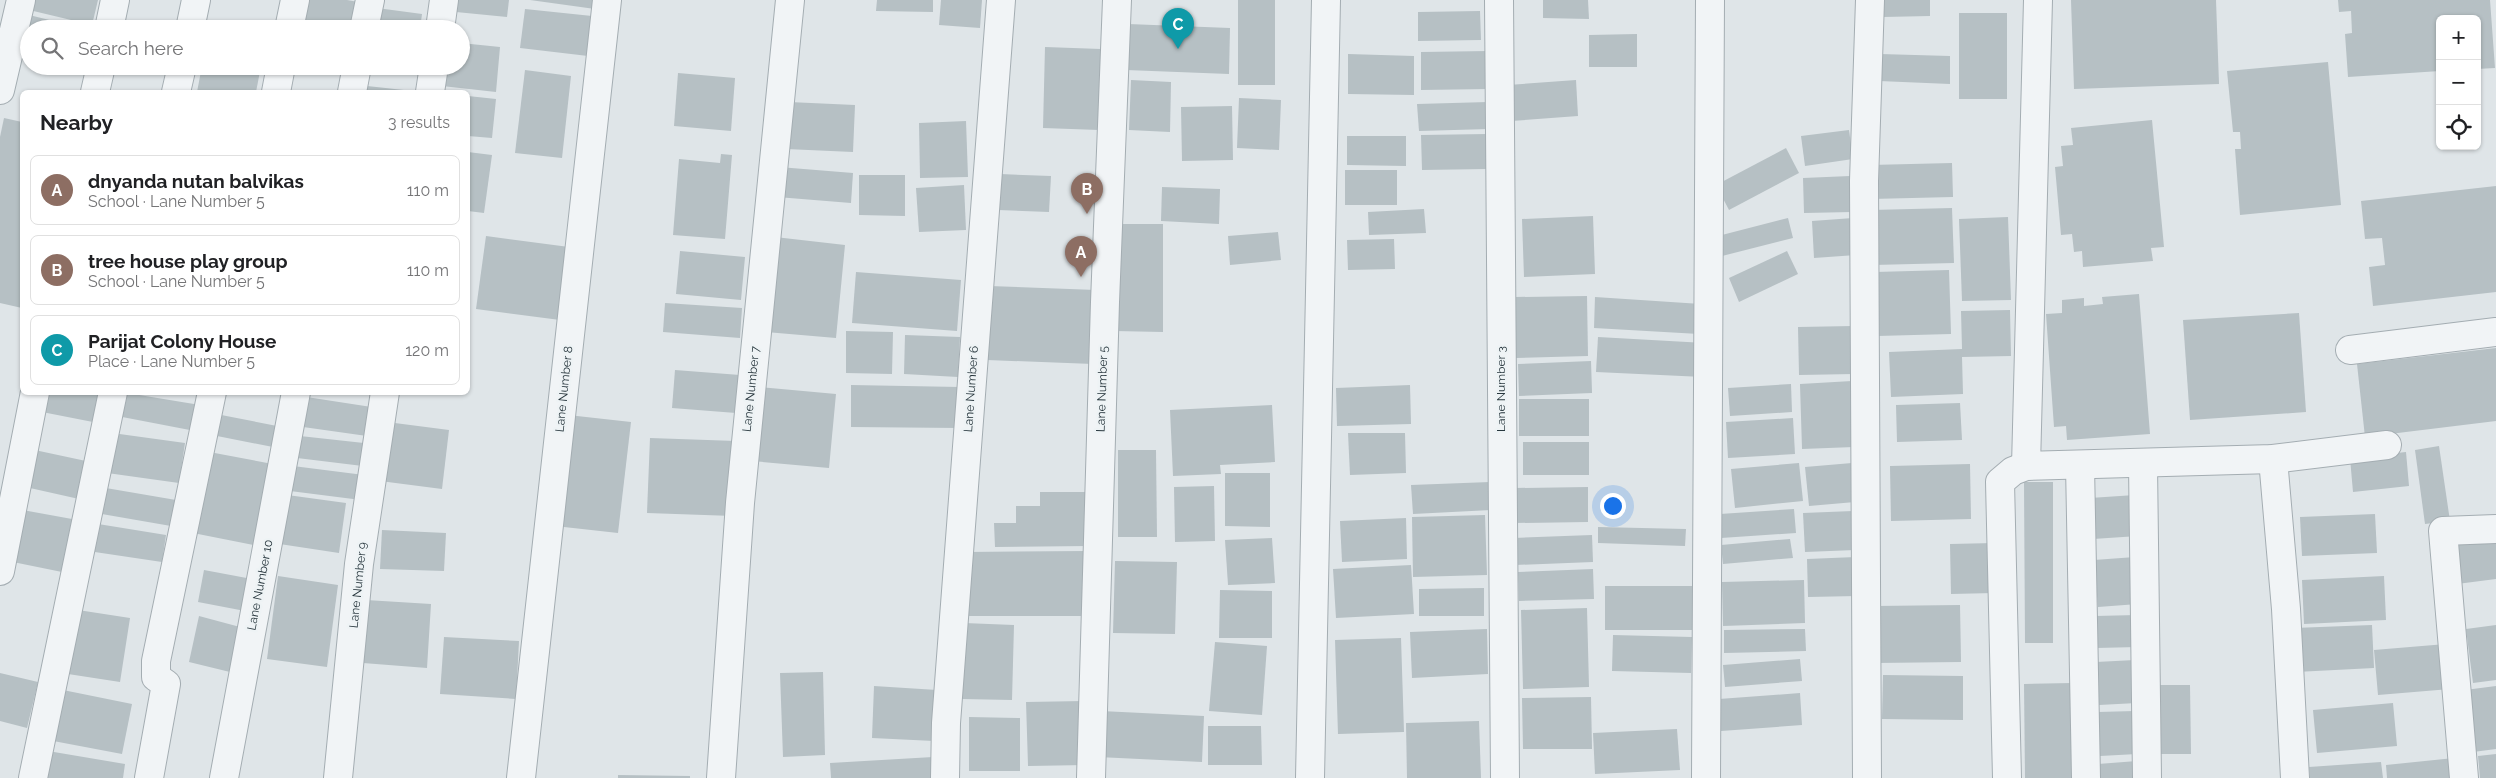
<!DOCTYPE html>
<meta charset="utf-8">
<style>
:root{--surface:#fff;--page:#f6f6f6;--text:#202124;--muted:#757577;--line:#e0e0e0;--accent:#0f766e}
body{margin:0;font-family:Raleway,sans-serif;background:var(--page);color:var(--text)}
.controls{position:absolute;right:15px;top:15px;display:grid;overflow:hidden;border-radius:8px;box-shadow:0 1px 4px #0004}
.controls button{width:45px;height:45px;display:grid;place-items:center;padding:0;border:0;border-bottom:1px solid var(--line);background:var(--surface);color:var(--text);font:25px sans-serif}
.you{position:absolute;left:1612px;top:505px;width:18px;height:18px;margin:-12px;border:4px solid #fff;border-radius:50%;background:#1a73e8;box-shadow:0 0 0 8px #1a73e833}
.badge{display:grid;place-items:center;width:32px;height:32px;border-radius:50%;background:var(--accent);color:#fff;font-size:16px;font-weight:700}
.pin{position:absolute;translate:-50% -41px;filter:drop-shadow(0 1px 2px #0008)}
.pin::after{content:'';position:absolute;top:26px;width:18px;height:15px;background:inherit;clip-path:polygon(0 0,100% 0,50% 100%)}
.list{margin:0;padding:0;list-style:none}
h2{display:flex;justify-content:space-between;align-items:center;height:65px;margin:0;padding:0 20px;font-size:21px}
h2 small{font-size:16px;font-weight:400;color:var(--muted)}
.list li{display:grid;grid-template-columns:32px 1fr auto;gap:15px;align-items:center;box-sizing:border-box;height:70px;margin:0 10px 10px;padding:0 10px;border:1px solid var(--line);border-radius:8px}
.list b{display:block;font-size:19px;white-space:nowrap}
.list p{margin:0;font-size:16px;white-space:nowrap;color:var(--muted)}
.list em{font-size:16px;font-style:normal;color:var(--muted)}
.icon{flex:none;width:28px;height:28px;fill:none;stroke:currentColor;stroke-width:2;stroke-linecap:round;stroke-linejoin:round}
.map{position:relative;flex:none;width:2496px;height:778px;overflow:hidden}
.search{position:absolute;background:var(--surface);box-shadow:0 1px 4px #0004;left:20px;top:20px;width:450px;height:55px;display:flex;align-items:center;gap:12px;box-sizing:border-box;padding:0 18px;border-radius:28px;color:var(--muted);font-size:19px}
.panel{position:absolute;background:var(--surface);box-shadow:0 1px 4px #0004;left:20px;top:90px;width:450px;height:305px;border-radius:8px}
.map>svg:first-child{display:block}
</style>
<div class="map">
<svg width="2496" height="778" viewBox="0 0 2496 778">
<rect width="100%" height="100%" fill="#dfe5e8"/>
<g fill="#b6c0c4">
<polygon points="28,0 98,0 92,25 25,9"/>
<polygon points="302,0 347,0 364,3 360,29 297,29"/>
<polygon points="457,0 509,0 507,17 456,12"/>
<polygon points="530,0 596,0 595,9"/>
<polygon points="877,0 933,0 933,12 876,11"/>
<polygon points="941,0 982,0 980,28 939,25"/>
<rect x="1238" y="0" width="37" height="85"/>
<polygon points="1543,0 1588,0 1589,19 1543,18"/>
<polygon points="1883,0 1930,0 1930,16 1883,17"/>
<polygon points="2071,0 2216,0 2219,84 2074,89"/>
<polygon points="2338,0 2490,0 2495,68 2477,69 2477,19 2440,19 2440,71 2348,77 2345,34 2352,33 2351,11 2339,12"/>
<polygon points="377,8 422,14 420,29 374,29"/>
<polygon points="525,9 592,16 588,56 520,48"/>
<polygon points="1480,11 1481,40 1418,41 1418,12"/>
<rect x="1959" y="13" width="48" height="86"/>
<polygon points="25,14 82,28 82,29 29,29 29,60 14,56"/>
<polygon points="1128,24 1230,28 1229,74 1126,70"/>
<polygon points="1637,34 1637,67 1589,67 1589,35"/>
<polygon points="461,43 500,47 496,92 442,86 444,66 461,66"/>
<polygon points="1045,47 1101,49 1099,130 1043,128"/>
<polygon points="1489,51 1490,89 1421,90 1421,52"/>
<polygon points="1348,54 1414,56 1414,95 1348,94"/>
<polygon points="1880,54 1950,56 1950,84 1879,81"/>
<polygon points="2328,62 2341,205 2240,215 2235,149 2241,149 2240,132 2233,132 2227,71"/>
<polygon points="58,66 82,66 81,73"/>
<polygon points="202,66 261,66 256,92 197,92"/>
<polygon points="379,66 415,66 414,72"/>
<polygon points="525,70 571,76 562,158 515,153"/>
<polygon points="678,73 735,78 731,131 674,126"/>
<polygon points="1131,80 1171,82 1170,132 1129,130"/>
<polygon points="1576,80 1578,116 1511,121 1508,85"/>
<polygon points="358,85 413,91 413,92 357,92"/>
<polygon points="468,96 496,99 492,138 468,136"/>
<polygon points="1239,98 1281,100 1279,150 1237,148"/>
<polygon points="789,102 855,105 853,152 786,149"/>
<polygon points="1488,102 1489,129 1419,131 1417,104"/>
<polygon points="1232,106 1233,160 1182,161 1181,107"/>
<polygon points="4,118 22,122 22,308 0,303 0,137"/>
<polygon points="2152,120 2164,247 2151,248 2153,261 2083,267 2082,251 2074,252 2072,234 2061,235 2055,167 2063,166 2061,146 2073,145 2071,128"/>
<polygon points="966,121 968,177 920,178 919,123"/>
<polygon points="1849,130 1853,159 1805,166 1801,136"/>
<polygon points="1487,134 1487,169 1422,170 1421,135"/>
<polygon points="1347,136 1406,136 1406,166 1347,165"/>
<polygon points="1786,148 1799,173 1729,210 1716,185"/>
<polygon points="468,152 492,155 484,213 468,211"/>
<polygon points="721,154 732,155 725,239 673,235 679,159 720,163"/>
<polygon points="1952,163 1953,197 1871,199 1870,165"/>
<polygon points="779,167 853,173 851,203 777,197"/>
<rect x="1345" y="170" width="52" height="35"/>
<polygon points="1000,174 1051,176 1049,212 998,210"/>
<polygon points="859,175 905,175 905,216 859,215"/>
<polygon points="1850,176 1852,212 1804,213 1803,178"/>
<polygon points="964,185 966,230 919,232 916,188"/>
<polygon points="2496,186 2496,292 2373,306 2369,267 2385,265 2382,238 2365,239 2361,201"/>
<polygon points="1162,187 1220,189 1219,224 1161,221"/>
<polygon points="1952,208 1954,263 1873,265 1871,210"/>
<polygon points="1424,209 1426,233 1369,235 1368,212"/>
<polygon points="1593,216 1595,274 1524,277 1522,219"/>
<polygon points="2008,217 2011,300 1962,301 1959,219"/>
<polygon points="1788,218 1793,238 1722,256 1718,236"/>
<polygon points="1853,218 1856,255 1814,258 1812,221"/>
<polygon points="1114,224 1163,224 1163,332 1114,331"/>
<polygon points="1278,232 1281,260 1230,265 1228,236"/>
<polygon points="486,236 569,247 560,320 476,309"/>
<polygon points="775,237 845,245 836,338 766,332"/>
<polygon points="1394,239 1395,269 1348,270 1347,240"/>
<polygon points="680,251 745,257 741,300 676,294"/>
<polygon points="1787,251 1798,274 1739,302 1729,278"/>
<polygon points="1949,270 1951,334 1877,336 1875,272"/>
<polygon points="856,272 961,280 957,331 852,323"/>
<polygon points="989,286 1096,290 1093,364 987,360"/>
<polygon points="2139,294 2150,434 2067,440 2066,426 2054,427 2046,314 2062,313 2062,300 2084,298 2084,306 2103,304 2102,297"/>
<polygon points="1587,296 1588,356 1516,358 1515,297"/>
<polygon points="1595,297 1701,304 1699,334 1594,328"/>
<polygon points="665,303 742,308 740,338 663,332"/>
<polygon points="2010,310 2011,356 1962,357 1963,394 1891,397 1889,352 1962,349 1961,311"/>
<polygon points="2299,313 2306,412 2190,420 2183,320"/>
<polygon points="1853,326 1854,374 1799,375 1798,327"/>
<polygon points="846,331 893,332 892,374 846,373"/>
<polygon points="905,335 960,337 958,377 904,374"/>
<polygon points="1598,337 1705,343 1703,377 1596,372"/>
<polygon points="2496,348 2496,421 2365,437 2357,364"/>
<polygon points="1591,361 1592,393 1519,396 1518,364"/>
<polygon points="675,370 740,375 736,413 672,408"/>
<polygon points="1852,381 1854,447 1802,449 1800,384"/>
<polygon points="1791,384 1792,412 1730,416 1728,388"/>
<polygon points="851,385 960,387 959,428 851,427"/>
<polygon points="1410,385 1411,424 1337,426 1336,388"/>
<polygon points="758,387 836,394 829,468 752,461"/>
<polygon points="41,392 103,392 98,423 37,411"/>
<polygon points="121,392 200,405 195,431 117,416"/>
<polygon points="300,396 378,408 374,437 296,426"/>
<rect x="1519" y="399" width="70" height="37"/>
<polygon points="1960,403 1962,440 1897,442 1896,405"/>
<polygon points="1272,405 1275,462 1220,465 1221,474 1173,476 1170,410"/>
<polygon points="211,413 277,426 273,447 207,434"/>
<polygon points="568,415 631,422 618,533 555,526"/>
<polygon points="1793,418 1795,454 1728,458 1726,422"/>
<polygon points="387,422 449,430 442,489 380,481"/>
<polygon points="105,432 185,443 179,483 100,472"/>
<polygon points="1348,433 1405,433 1406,473 1350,475"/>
<polygon points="300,436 373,444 371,467 297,458"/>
<polygon points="650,438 736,441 733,516 647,513"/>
<rect x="1523" y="442" width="66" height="33"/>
<polygon points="2439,446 2450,521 2425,524 2415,450"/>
<polygon points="30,449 86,461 79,499 21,486"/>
<polygon points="1118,450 1156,450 1157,537 1118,537"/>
<polygon points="204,451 278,465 263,547 188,532"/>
<polygon points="2406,452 2409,486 2353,492 2350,458"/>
<polygon points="1799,463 1803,501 1735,508 1731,469"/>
<polygon points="1852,463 1855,502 1809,506 1805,467"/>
<polygon points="1970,464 1971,519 1891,521 1890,466"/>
<polygon points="293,466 364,475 361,500 290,491"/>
<polygon points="1225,473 1270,473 1270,527 1225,526"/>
<polygon points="1490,482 1491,510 1413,514 1411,485"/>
<polygon points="2024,482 2053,482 2053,643 2025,643"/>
<polygon points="1214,486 1215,541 1175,542 1174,487"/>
<polygon points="100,487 176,500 171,526 96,513"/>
<polygon points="1588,487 1588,522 1515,523 1515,488"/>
<polygon points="1040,492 1088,492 1089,546 995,547 994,523 1016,523 1016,506 1040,506"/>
<polygon points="280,494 346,503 339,553 273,543"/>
<polygon points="2135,495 2138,536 2093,539 2090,498"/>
<polygon points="17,509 72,519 62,572 8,561"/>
<polygon points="1794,509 1796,533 1721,538 1720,514"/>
<polygon points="1853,511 1855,550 1805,552 1803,513"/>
<polygon points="2375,514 2377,553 2302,556 2300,517"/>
<polygon points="1485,515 1487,575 1413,577 1412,517"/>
<polygon points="1406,518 1407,559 1342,562 1340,521"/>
<polygon points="92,523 166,535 162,562 88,551"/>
<polygon points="1598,527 1686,529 1685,546 1598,543"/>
<polygon points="382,530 446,533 444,571 380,569"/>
<polygon points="1592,535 1593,562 1515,565 1514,538"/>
<polygon points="1272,538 1275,583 1228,585 1225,540"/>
<polygon points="1790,539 1793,558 1723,564 1721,545"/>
<polygon points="2496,539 2496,579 2457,584 2452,544"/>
<polygon points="1994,543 1994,593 1951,594 1950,544"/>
<polygon points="1087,551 1087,616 966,616 965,552"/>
<polygon points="1856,557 1857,596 1808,597 1807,559"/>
<polygon points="2135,557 2138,604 2098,607 2094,560"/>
<polygon points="1115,561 1177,562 1175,634 1113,633"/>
<polygon points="1411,565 1414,614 1336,618 1333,569"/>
<polygon points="1593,569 1594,599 1519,601 1518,572"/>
<polygon points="204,570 252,579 245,611 198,602"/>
<polygon points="278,576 338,585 327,667 267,659"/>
<polygon points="2384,576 2386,620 2304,624 2302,580"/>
<polygon points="1804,580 1805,623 1723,626 1722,582"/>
<polygon points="1605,586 1692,586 1693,630 1605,630"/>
<polygon points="1484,588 1484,616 1419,616 1419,589"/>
<polygon points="1220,590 1272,591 1272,638 1219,638"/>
<polygon points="366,600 431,604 427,668 363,663"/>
<polygon points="1960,605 1961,662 1876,663 1875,606"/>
<polygon points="1587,608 1589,687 1523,689 1521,610"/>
<polygon points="78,610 130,618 120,682 68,674"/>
<polygon points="2137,615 2138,647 2096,648 2095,616"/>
<polygon points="199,616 240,627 230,672 189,662"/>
<polygon points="964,623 1014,625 1012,700 962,699"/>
<polygon points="2372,625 2374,668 2296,672 2294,628"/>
<polygon points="2496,625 2496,680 2473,683 2466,629"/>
<polygon points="1487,629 1488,674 1412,678 1410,632"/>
<polygon points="1805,629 1806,651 1724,653 1724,630"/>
<polygon points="1613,635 1692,637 1691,673 1612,671"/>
<polygon points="444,637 519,641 516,699 440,694"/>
<polygon points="1401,638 1404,732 1338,734 1335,640"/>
<polygon points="1215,642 1267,646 1262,715 1209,711"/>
<polygon points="2446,644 2450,689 2378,695 2374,650"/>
<polygon points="1800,659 1802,681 1725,687 1723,665"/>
<polygon points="2135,660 2137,703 2099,705 2096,662"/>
<polygon points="823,672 825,755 783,757 780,673"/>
<polygon points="0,673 38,682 27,728 0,721"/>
<polygon points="1883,675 1963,676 1963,720 1882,719"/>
<polygon points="2072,683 2072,778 2025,778 2024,684"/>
<polygon points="2151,685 2190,685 2191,754 2152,754"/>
<polygon points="874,686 937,690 934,741 872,738"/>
<polygon points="2496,686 2496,749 2473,752 2465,690"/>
<polygon points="58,689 132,704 122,754 48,740"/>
<polygon points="1800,693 1802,725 1721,731 1719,699"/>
<polygon points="1591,697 1592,749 1523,749 1522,698"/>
<polygon points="1084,701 1086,765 1028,766 1026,702"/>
<polygon points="2393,703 2397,746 2317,753 2313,710"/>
<polygon points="1101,711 1204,716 1202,762 1098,757"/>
<polygon points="2135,711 2137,754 2100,756 2098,712"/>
<polygon points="969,717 1020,718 1020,771 969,771"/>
<polygon points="1479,721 1481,778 1407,778 1406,723"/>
<polygon points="1208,726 1261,726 1262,765 1208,765"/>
<polygon points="1677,729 1680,770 1595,774 1593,733"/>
<polygon points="48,751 125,764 123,778 43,778"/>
<polygon points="2496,754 2496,778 2480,778 2478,756"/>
<polygon points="933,757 934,778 831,778 830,763"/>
<polygon points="2454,758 2456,778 2387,778 2386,765"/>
<polygon points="2137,761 2138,778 2098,778 2098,764"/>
<polygon points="2381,762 2383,778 2310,778 2309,767"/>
<polygon points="618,775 690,776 690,778 618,778"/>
</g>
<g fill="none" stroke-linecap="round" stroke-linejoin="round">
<g stroke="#a4adb2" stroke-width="30">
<g id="minor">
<polyline points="1499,0 1505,778"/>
<polyline points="109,29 115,0"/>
<polyline points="190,29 196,0"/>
<polyline points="289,29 295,0"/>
<polyline points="364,29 370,0"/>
<polyline points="440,29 444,0"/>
<polyline points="0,90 21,0"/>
<polyline points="95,92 101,66"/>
<polyline points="176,92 182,66"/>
<polyline points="276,92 281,66"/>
<polyline points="352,92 357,66"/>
<polyline points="430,92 434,66"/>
<polyline points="2350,350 2496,332"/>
<polyline points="2273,459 2286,609 2295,778"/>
<polyline points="2143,464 2147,778"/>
<polyline points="2080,465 2086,778"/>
<polyline points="2026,466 2038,0"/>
<polyline points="0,571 35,392"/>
<polyline points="33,778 113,392"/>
<polyline points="149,778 166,684 156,677 156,661 212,392"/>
<polyline points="224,778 296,392"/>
<polyline points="338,778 359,564 385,392"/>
<polyline points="521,778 607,0"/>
<polyline points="721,778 740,503 790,0"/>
<polyline points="945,778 946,723 1001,0"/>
<polyline points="1091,778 1105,302 1117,0"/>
<polyline points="1310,778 1326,0"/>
<polyline points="1706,778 1710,0"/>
<polyline points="1867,778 1864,181 1870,0"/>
<polyline points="2007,778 2000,482 2013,471 2026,466 2273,459 2387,445"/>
<polyline points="2464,778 2443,531 2496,529"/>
</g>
</g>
<use href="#minor" stroke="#f1f4f6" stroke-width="28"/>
</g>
<g text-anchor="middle" stroke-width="5" stroke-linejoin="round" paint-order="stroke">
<g font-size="12" fill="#28373e" stroke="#eef3f5">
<text transform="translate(564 389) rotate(-84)" y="4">Lane Number 8</text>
<text transform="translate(751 389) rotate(-84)" y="4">Lane Number 7</text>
<text transform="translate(971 389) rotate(-86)" y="4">Lane Number 6</text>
<text transform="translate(1102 389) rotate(-88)" y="4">Lane Number 5</text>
<text transform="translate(1501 389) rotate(-90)" y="4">Lane Number 3</text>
<text transform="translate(260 585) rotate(-79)" y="4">Lane Number 10</text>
<text transform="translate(358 585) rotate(-84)" y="4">Lane Number 9</text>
</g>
</g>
</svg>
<div class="controls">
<button>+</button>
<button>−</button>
<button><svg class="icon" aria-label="locate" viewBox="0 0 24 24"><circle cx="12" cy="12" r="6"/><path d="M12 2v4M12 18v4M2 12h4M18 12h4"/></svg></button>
</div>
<div class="you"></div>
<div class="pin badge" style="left:1081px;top:277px;background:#8d6e63">A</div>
<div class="pin badge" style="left:1087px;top:214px;background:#8d6e63">B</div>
<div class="pin badge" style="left:1178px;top:49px;background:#0f9aa8">C</div>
<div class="search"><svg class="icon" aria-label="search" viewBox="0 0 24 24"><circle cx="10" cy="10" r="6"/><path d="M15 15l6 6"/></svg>Search here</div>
<section class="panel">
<h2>Nearby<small>3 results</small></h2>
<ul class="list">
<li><span class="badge" style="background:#8d6e63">A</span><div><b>dnyanda nutan balvikas</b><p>School · Lane Number 5</p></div><em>110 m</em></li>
<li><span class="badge" style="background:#8d6e63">B</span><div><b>tree house play group</b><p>School · Lane Number 5</p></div><em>110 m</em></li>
<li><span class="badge" style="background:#0f9aa8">C</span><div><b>Parijat Colony House</b><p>Place · Lane Number 5</p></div><em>120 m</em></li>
</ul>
</section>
</div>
